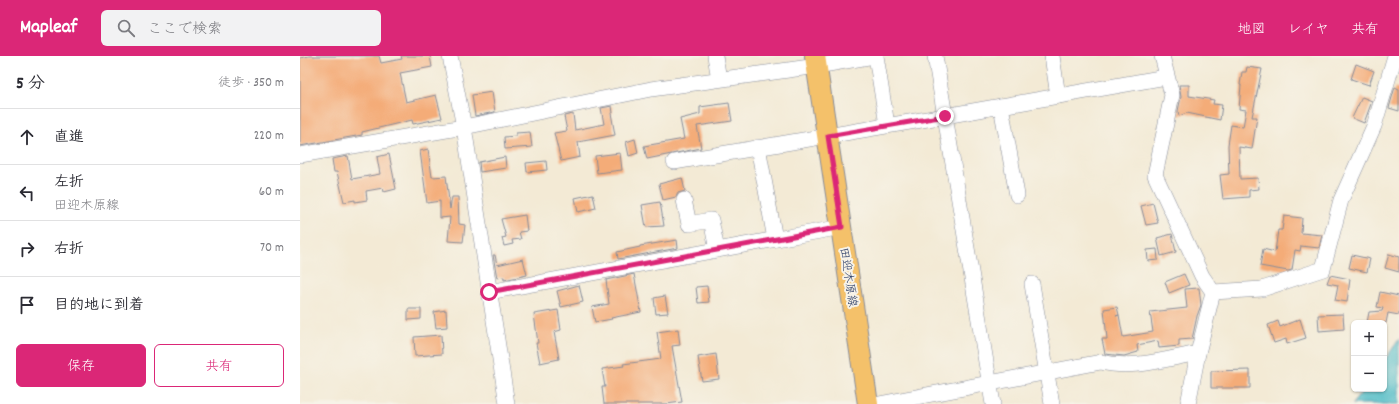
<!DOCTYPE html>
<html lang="ja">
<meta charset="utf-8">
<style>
:root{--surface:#fff;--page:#f2f2f3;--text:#2b2b33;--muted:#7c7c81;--line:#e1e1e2;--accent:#db2777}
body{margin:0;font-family:Dekko,"Klee One",sans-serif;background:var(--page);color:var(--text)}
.controls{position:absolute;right:12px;bottom:12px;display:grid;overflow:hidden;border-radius:6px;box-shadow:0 1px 3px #0004}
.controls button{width:36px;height:36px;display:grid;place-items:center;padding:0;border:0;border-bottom:1px solid var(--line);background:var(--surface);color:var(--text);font:20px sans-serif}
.stop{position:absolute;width:12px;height:12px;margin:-9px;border:3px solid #db2777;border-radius:50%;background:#fff}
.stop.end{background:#db2777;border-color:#fff;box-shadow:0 1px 4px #0008}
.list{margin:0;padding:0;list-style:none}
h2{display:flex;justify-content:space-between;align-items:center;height:52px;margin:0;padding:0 16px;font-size:17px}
h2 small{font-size:13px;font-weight:400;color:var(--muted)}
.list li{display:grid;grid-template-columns:26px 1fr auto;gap:12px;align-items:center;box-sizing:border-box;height:56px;padding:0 16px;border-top:1px solid var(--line)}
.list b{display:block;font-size:15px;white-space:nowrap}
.list p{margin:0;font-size:13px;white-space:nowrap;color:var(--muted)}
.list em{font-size:13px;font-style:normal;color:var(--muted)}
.actions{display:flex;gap:8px;padding:12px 16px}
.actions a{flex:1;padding:9px 0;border:1px solid var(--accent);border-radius:6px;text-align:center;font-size:14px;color:var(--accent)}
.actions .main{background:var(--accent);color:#fff}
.icon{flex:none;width:22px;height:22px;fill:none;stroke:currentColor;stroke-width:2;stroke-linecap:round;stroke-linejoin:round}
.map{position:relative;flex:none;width:1099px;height:348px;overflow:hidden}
header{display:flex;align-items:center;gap:24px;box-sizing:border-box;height:56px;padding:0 20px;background:var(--accent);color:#fff}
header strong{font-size:19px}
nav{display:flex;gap:22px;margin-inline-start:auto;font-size:14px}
.search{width:280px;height:36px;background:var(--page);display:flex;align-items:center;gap:10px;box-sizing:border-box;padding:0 14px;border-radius:6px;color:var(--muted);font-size:15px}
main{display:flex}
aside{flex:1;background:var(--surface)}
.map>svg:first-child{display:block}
</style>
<header>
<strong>Mapleaf</strong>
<div class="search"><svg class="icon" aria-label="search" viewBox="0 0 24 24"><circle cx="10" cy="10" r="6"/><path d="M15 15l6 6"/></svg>ここで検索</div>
<nav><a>地図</a><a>レイヤ</a><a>共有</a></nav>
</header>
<main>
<aside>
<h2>5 分<small>徒歩 · 350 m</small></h2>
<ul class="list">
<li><svg class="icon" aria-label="ahead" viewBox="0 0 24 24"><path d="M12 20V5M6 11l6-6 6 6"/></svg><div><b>直進</b></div><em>220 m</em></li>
<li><svg class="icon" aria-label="left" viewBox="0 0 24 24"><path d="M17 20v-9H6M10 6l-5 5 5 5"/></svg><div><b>左折</b><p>田迎木原線</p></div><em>60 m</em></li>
<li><svg class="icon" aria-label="right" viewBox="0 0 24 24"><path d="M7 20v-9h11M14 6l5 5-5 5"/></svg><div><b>右折</b></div><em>70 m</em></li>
<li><svg class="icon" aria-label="arrive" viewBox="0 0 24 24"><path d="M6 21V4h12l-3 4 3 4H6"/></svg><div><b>目的地に到着</b></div></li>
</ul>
<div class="actions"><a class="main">保存</a><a>共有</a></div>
</aside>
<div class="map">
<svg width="1099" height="348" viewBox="0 0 1099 348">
<rect width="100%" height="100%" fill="#f7f3e8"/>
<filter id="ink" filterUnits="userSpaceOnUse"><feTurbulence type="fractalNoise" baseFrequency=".025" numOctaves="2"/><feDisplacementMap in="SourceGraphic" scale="8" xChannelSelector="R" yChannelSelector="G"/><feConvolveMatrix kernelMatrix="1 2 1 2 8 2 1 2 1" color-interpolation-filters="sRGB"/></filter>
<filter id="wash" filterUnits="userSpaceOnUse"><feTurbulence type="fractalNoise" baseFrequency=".012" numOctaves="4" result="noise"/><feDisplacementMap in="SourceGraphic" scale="16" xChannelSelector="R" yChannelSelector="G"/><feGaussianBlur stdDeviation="0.9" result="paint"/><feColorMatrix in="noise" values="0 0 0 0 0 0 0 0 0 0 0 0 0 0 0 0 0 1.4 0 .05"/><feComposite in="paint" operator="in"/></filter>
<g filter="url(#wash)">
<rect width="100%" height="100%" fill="#f3ead5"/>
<polygon fill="#4fbcc7" stroke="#357692" points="1099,283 1099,348 1052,348 1064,333 1084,333 1084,305"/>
<g id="blocks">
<g fill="#f4ac78">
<polygon points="9,0 79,0 81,7 102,3 101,0 130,0 132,11 100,17 106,46 136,39 142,62 113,68 112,64 62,76 62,79 0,90 0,2"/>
<polygon points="1056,8 1074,15 1069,29 1051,23"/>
<polygon points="947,11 962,13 952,61 957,61 952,93 939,91 940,123 958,122 959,133 949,134 949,141 923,143 920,119 929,118 928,89 931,69 943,71 946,54 939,53 941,29 940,29 942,16 946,16"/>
<polygon points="879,29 889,29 889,40 914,44 913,48 922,49 920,64 887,57 879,60 878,55 881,41"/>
<polygon points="1095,31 1099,33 1099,55 1089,52"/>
<polygon points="192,36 195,56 175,60 172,39"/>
<polygon points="1062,41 1072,45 1064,67 1052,62"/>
<polygon points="429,47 432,65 397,70 401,92 347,103 344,90 384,83 380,63 400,58 400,51"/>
<polygon points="312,50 313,57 311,57 315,79 278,86 280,101 261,105 254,77 267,75 264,60 273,58 275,74 304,68 301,52"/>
<polygon points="230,76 232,91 205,93 204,81 216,80 216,77"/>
<polygon points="335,83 338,97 329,100 326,86"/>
<polygon points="128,93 132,121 146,120 150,153 152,141 158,141 159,168 165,169 163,186 148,185 150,161 140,162 140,145 127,147 120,95"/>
<polygon points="320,97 322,114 297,117 295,100"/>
<polygon points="89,98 96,133 84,136 83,132 66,135 67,144 55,146 55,144 44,146 37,116 34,116 32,103 48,100 52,123 80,118 77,101"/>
<polygon points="205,101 206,112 180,116 179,106"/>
<polygon points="246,105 247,114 227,116 226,107"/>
<polygon points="382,122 385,135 378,137 376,141 363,144 359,128"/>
<polygon points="293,138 296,152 278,156 275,142"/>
<polygon points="360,146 364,170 346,171 342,149"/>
<polygon points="853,147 858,167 846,169 841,150"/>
<polygon points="225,159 227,175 219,176 221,183 212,184 213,188 204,190 202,182 206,181 201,163"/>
<polygon points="984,160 1002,162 1001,177 1022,179 1019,192 1001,190 1000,195 995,194 992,214 988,215 960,210 963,193 975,196 978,174 982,174"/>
<polygon points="872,178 876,196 861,200 857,182"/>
<polygon points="377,184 378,192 318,203 317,196 340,191 340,190"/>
<polygon points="857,193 858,204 848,205 847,194"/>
<polygon points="1089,198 1099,201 1099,216 1085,212"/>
<polygon points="193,199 195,199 197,209 223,203 227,219 204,224 204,221 197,222"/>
<polygon points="1052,199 1070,203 1067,216 1049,212"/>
<polygon points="334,218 341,256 311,262 312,263 295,266 292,251 309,248 306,224"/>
<polygon points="884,218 889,229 869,237 865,226"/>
<polygon points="1030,219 1050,223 1047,246 1035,244 1038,229 1027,227"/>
<polygon points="279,229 283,246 261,251 257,235"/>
<polygon points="407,230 409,246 398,247 396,231"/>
<polygon points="899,232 901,249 897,260 892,283 879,284 879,290 859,292 858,285 837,289 838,296 824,300 805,298 802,283 807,283 804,253 817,251 819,259 816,260 819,259 823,281 853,276 850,256 887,252 885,233"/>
<polygon points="1080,236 1099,240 1099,259 1088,257 1086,267 1067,267 1069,256 1082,255 1083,252 1077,251"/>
<polygon points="365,240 368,257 356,258 354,242"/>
<polygon points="108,253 121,253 121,263 108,264"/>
<polygon points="146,254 147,271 136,272 134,256"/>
<polygon points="258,254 261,274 254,276 259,303 240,307 236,287 238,287 234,258"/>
<polygon points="1043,258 1044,273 1019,275 1018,259"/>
<polygon points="1000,263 1006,282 987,288 986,283 974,287 968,269 978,265 980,271"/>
<polygon points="378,273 380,289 372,290 382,346 366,348 304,348 302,331 305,331 302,313 324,310 323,308 361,303 357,276"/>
<polygon points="141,279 142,298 115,300 114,281"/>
<polygon points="416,298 419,323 402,325 398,301"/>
<polygon points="950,314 950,332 911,332 911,315"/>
</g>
</g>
</g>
<g filter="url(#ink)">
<use href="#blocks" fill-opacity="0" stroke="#878c9a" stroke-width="1"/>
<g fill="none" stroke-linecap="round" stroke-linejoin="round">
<g stroke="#878c9a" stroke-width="16">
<g id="minor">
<polyline points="150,0 164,71 207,348"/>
<polyline points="415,0 419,23"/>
<polyline points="576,0 587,69"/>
<polyline points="752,0 758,40"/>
<polyline points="862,0 872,39 855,119 902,220 913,236 898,297 888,348"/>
<polyline points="701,50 717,139"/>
<polyline points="458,91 475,183"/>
<polyline points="0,99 164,71 351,33 517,10 574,0"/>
<polyline points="374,106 645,60 635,0"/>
<polyline points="384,144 389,168 411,164 417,194"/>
<polyline points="732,228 752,348"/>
<polyline points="189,236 542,171"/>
<polyline points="913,236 962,233 1023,213 1041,144 1074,70 1095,0"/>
<path d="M579 348 801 306C832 314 866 303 898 297"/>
<polyline points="693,348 645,60 866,21"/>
</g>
</g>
<g stroke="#878c9a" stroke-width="22">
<polyline id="major" points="515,0 568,348"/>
</g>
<use href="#minor" stroke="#fff" stroke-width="15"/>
<use href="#major" stroke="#f4c16b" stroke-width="20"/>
</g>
</g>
<g fill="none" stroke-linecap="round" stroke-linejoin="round" filter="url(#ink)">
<polyline stroke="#db2777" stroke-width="5" points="189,236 542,171 528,80 645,60"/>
</g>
<g text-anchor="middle" stroke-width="4" stroke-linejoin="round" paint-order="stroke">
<g font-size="12" fill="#1b2f5e" stroke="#f7f3e8">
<text transform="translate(549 221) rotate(81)" y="4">田迎木原線</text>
</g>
</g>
</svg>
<div class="controls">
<button>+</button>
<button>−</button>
</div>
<div class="stop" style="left:189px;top:236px"></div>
<div class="stop end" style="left:645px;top:60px"></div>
</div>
</main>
